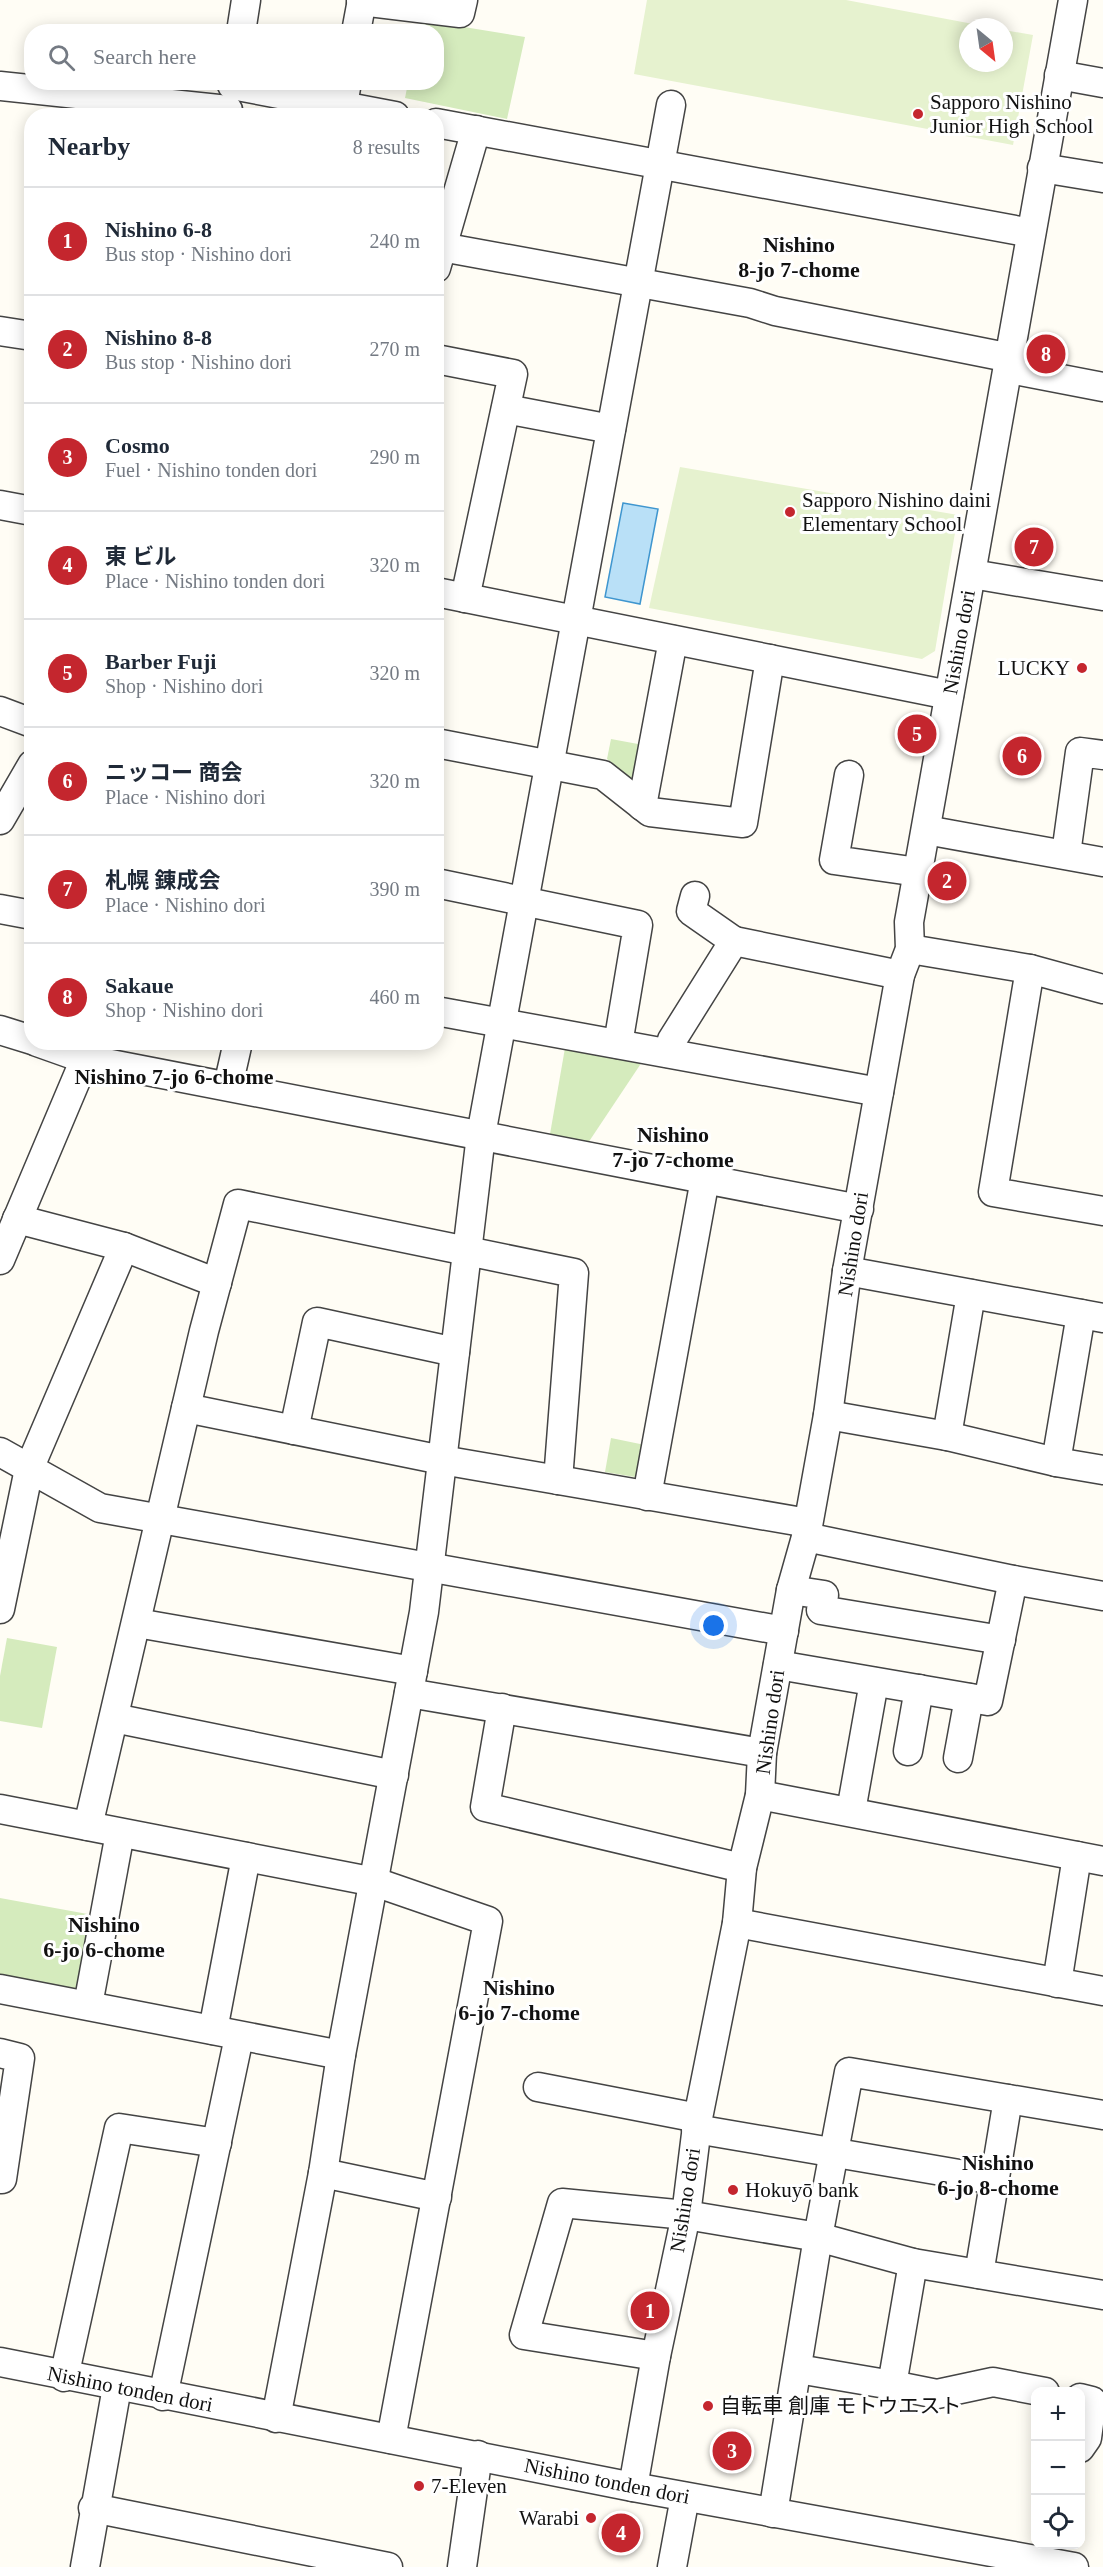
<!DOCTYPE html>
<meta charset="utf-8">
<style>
:root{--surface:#fff;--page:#f2f2f3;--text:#1f2937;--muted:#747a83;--line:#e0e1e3;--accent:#c4262e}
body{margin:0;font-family:"Times New Roman","Noto Sans JP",serif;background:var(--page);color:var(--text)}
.controls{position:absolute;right:18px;bottom:18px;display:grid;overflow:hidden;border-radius:12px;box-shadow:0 3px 15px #0003}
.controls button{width:54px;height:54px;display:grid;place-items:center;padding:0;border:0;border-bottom:2px solid var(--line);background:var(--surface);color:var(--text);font:30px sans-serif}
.compass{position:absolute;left:959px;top:18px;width:54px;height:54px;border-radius:50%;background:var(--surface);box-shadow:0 3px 15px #0003;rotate:151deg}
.you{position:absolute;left:714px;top:1626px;width:21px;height:21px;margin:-15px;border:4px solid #fff;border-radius:50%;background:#1a73e8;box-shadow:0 0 0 9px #1a73e833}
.badge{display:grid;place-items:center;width:39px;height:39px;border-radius:50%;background:var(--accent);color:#fff;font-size:20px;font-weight:700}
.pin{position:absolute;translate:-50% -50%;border:3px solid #fff;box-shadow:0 2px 6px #0006}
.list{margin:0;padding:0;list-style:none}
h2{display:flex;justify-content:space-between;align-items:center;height:78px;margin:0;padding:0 24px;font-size:26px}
h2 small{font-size:20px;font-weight:400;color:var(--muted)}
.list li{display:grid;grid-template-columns:39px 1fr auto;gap:18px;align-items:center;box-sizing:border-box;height:108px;padding:0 24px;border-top:2px solid var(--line)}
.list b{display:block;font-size:22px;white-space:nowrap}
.list p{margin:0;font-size:20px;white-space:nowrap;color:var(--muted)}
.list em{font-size:20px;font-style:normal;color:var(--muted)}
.icon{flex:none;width:33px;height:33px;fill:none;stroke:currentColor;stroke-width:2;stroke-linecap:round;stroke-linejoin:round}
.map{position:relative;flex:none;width:1103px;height:2567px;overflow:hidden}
.search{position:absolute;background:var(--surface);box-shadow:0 3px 15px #0003;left:24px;top:24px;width:420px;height:66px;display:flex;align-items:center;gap:15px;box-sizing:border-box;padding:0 21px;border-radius:24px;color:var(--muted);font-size:22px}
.panel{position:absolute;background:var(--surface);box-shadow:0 3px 15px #0003;left:24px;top:108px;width:420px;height:942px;border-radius:24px}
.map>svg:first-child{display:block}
</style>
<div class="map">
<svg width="1103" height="2567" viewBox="0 0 1103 2567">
<rect width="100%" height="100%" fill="#fffdf5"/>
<g fill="#d5ebbd">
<polygon points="421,20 525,37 507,119 405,98 408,83 436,82 436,32 419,31"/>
<polygon points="611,739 638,744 636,778 632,780 607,759"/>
<polygon points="565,1048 642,1062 588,1143 550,1134"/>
<polygon points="611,1438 645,1445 640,1473 635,1477 605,1472"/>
<polygon points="7,1638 57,1647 42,1728 0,1721 0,1676"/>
<polygon points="0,1898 93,1915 80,1990 0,1981"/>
</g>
<g fill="#e6f2cf">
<polygon points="647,0 846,0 989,27 968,27 968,63 1004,63 1004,30 1033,35 1013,145 634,74"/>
<polygon points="680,467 958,515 935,651 922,659 649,608"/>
</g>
<polygon fill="#b9e0f7" stroke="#3f96cf" stroke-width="1.5" points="623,503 658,509 640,604 605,597"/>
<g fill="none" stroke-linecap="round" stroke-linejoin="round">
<g stroke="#444" stroke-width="31">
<g id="minor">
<polyline points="361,1 460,13 463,0"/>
<polyline points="241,32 246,0"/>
<polyline points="356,32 362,0"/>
<polyline points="1059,75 1103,83"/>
<polyline points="232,85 395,116"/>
<polyline points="0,86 228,110"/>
<polyline points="341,116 347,82"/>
<polyline points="436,123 1031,233"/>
<polyline points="1042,168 1103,178"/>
<polyline points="436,246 750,303 775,311 1011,358"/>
<polyline points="436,268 476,130"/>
<polyline points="0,331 32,336"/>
<polyline points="436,359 513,374 465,598"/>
<polyline points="1009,369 1103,387"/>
<polyline points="506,409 611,429"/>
<polyline points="0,505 32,511"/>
<polyline points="972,574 1103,596"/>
<polyline points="436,592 949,695"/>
<polyline points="0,711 32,723"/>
<polyline points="436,743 603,775 650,812 743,823 770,659"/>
<polyline points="849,775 834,860 918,872"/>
<polyline points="642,806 673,640"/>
<polyline points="0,820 32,765"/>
<polyline points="926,830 1103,862"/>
<polyline points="1066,854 1080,752 1103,755"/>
<polyline points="436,883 638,925 618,1044"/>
<polyline points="695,896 691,911 734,941"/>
<polyline points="0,909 32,915"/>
<polyline points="910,949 1030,969 1103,989"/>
<polyline points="1030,969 993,1192 1103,1211"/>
<polyline points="436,1011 879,1092"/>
<polyline points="0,1030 32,1040"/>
<polyline points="37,1042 85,1059 859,1209"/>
<polyline points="668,1053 672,1040 734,941 900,975"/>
<polyline points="228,1086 238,1042"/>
<polyline points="17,1219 124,1247 217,1283"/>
<polyline points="0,1260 85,1059"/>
<polyline points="847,1271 1103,1318"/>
<polyline points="186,1408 442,1460 808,1523"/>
<polyline points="828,1415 947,1436 1056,1462 1103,1470"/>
<polyline points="294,1430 317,1322 455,1352"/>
<polyline points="947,1436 971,1294"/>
<polyline points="0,1452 100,1508 784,1631"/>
<polyline points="1056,1462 1081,1314"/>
<polyline points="647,1496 705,1179"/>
<polyline points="806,1537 1013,1580 1103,1596"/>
<polyline points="791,1590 824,1595 821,1610 1001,1640"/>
<polyline points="0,1609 29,1469 124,1247"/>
<polyline points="137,1623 413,1671"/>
<polyline points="778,1665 988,1701 1013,1580"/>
<polyline points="409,1693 762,1753"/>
<polyline points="502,1708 485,1807 742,1868"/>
<polyline points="114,1718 394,1775"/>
<polyline points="908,1751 919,1689"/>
<polyline points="958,1758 969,1698"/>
<polyline points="760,1795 1103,1861"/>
<polyline points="0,1809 375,1882 488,1921 391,2439"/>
<polyline points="851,1811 874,1682"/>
<polyline points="88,1826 204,1331 238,1204 574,1273 558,1480"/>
<polyline points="737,1923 1103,1991"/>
<polyline points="1057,1983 1077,1856"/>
<polyline points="0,1989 341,2055"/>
<polyline points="88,2005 120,1833"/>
<polyline points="213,2030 246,1857"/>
<polyline points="0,2053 20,2058 2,2179 0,2179"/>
<polyline points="538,2087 698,2118"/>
<polyline points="696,2129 994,2180"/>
<polyline points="323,2173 437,2197"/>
<polyline points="979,2274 1008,2099"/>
<polyline points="656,2356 524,2335 562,2203 686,2215 818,2237 913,2263 1103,2295"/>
<polyline points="0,2362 633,2487 1074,2567"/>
<polyline points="798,2369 892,2385 913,2263"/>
<polyline points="64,2377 119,2128 217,2143"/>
<polyline points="892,2385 937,2394 993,2382 1045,2392"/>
<polyline points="163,2396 239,2037"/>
<polyline points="1080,2398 1092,2401 1087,2438 1080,2448"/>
<polyline points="276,2418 323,2173 341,2055 424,1612 481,1135 671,105"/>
<polyline points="633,2487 656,2356 686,2215 698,2118 737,1923 742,1868 760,1795 762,1753 791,1590 806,1537 828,1415 847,1271 900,975 910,949 909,922 1073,0"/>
<polyline points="93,2508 388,2567"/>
<polyline points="773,2513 818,2237 849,2072 1103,2115"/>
<polyline points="85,2567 117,2387"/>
<polyline points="462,2567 478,2455"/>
<polyline points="672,2567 685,2497"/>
</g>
</g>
<use href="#minor" stroke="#fff" stroke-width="28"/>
</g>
<g fill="#c4262e" stroke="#fff" stroke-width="2">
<circle cx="918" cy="114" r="6"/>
<circle cx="790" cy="512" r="6"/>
<circle cx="1082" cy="668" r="6"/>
<circle cx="733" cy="2190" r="6"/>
<circle cx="708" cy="2406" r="6"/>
<circle cx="419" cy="2486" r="6"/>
<circle cx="591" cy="2518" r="6"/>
</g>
<g text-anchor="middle" stroke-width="6" stroke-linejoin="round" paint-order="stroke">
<g font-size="21" fill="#111" stroke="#fff" text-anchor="start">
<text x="930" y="109">Sapporo Nishino<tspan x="930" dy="24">Junior High School</tspan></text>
<text x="802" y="507">Sapporo Nishino daini<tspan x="802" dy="24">Elementary School</tspan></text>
<text x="1070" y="675" text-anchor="end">LUCKY</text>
<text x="745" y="2197">Hokuyō bank</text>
<text x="720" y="2413">自転車 創庫 モトウエスト</text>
<text x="431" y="2493">7-Eleven</text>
<text x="579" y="2525" text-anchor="end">Warabi</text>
</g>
<g font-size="21" fill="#111" stroke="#fff">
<text transform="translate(959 642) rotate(-80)" y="7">Nishino dori</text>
<text transform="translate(853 1244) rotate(-81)" y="7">Nishino dori</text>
<text transform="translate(770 1722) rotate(-82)" y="7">Nishino dori</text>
<text transform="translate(685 2200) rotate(-81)" y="7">Nishino dori</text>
<text transform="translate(130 2389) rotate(11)" y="7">Nishino tonden dori</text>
<text transform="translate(607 2481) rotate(11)" y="7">Nishino tonden dori</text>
</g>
<g font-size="22" font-weight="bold" fill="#111" stroke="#fff">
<text x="799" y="252">Nishino<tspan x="799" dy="25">8-jo 7-chome</tspan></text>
<text x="174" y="1084">Nishino 7-jo 6-chome</text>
<text x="673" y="1142">Nishino<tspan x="673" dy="25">7-jo 7-chome</tspan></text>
<text x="104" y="1932">Nishino<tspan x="104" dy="25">6-jo 6-chome</tspan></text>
<text x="519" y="1995">Nishino<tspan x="519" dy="25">6-jo 7-chome</tspan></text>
<text x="998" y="2170">Nishino<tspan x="998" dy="25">6-jo 8-chome</tspan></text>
</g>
</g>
</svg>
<div class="controls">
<button>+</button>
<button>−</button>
<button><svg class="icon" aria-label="locate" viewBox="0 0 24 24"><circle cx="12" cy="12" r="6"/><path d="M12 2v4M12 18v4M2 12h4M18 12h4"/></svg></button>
</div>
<svg class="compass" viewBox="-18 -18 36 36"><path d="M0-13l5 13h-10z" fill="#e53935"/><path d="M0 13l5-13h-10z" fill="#747a83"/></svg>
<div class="you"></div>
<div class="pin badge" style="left:650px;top:2311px">1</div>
<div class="pin badge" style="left:947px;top:881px">2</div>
<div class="pin badge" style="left:732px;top:2451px">3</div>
<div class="pin badge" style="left:621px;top:2533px">4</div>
<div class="pin badge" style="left:917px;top:734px">5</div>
<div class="pin badge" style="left:1022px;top:756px">6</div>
<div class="pin badge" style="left:1034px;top:547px">7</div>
<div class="pin badge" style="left:1046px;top:354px">8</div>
<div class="search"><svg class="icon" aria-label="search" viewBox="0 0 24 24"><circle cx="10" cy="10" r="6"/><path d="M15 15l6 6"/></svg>Search here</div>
<section class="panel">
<h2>Nearby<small>8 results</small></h2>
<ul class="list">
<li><span class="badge">1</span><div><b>Nishino 6-8</b><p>Bus stop · Nishino dori</p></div><em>240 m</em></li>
<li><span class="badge">2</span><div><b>Nishino 8-8</b><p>Bus stop · Nishino dori</p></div><em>270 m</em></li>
<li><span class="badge">3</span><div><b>Cosmo</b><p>Fuel · Nishino tonden dori</p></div><em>290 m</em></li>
<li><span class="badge">4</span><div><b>東 ビル</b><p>Place · Nishino tonden dori</p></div><em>320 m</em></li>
<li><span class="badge">5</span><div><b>Barber Fuji</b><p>Shop · Nishino dori</p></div><em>320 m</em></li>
<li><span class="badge">6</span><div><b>ニッコー 商会</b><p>Place · Nishino dori</p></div><em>320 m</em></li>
<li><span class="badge">7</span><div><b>札幌 錬成会</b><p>Place · Nishino dori</p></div><em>390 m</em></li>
<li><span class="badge">8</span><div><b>Sakaue</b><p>Shop · Nishino dori</p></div><em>460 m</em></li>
</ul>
</section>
</div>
